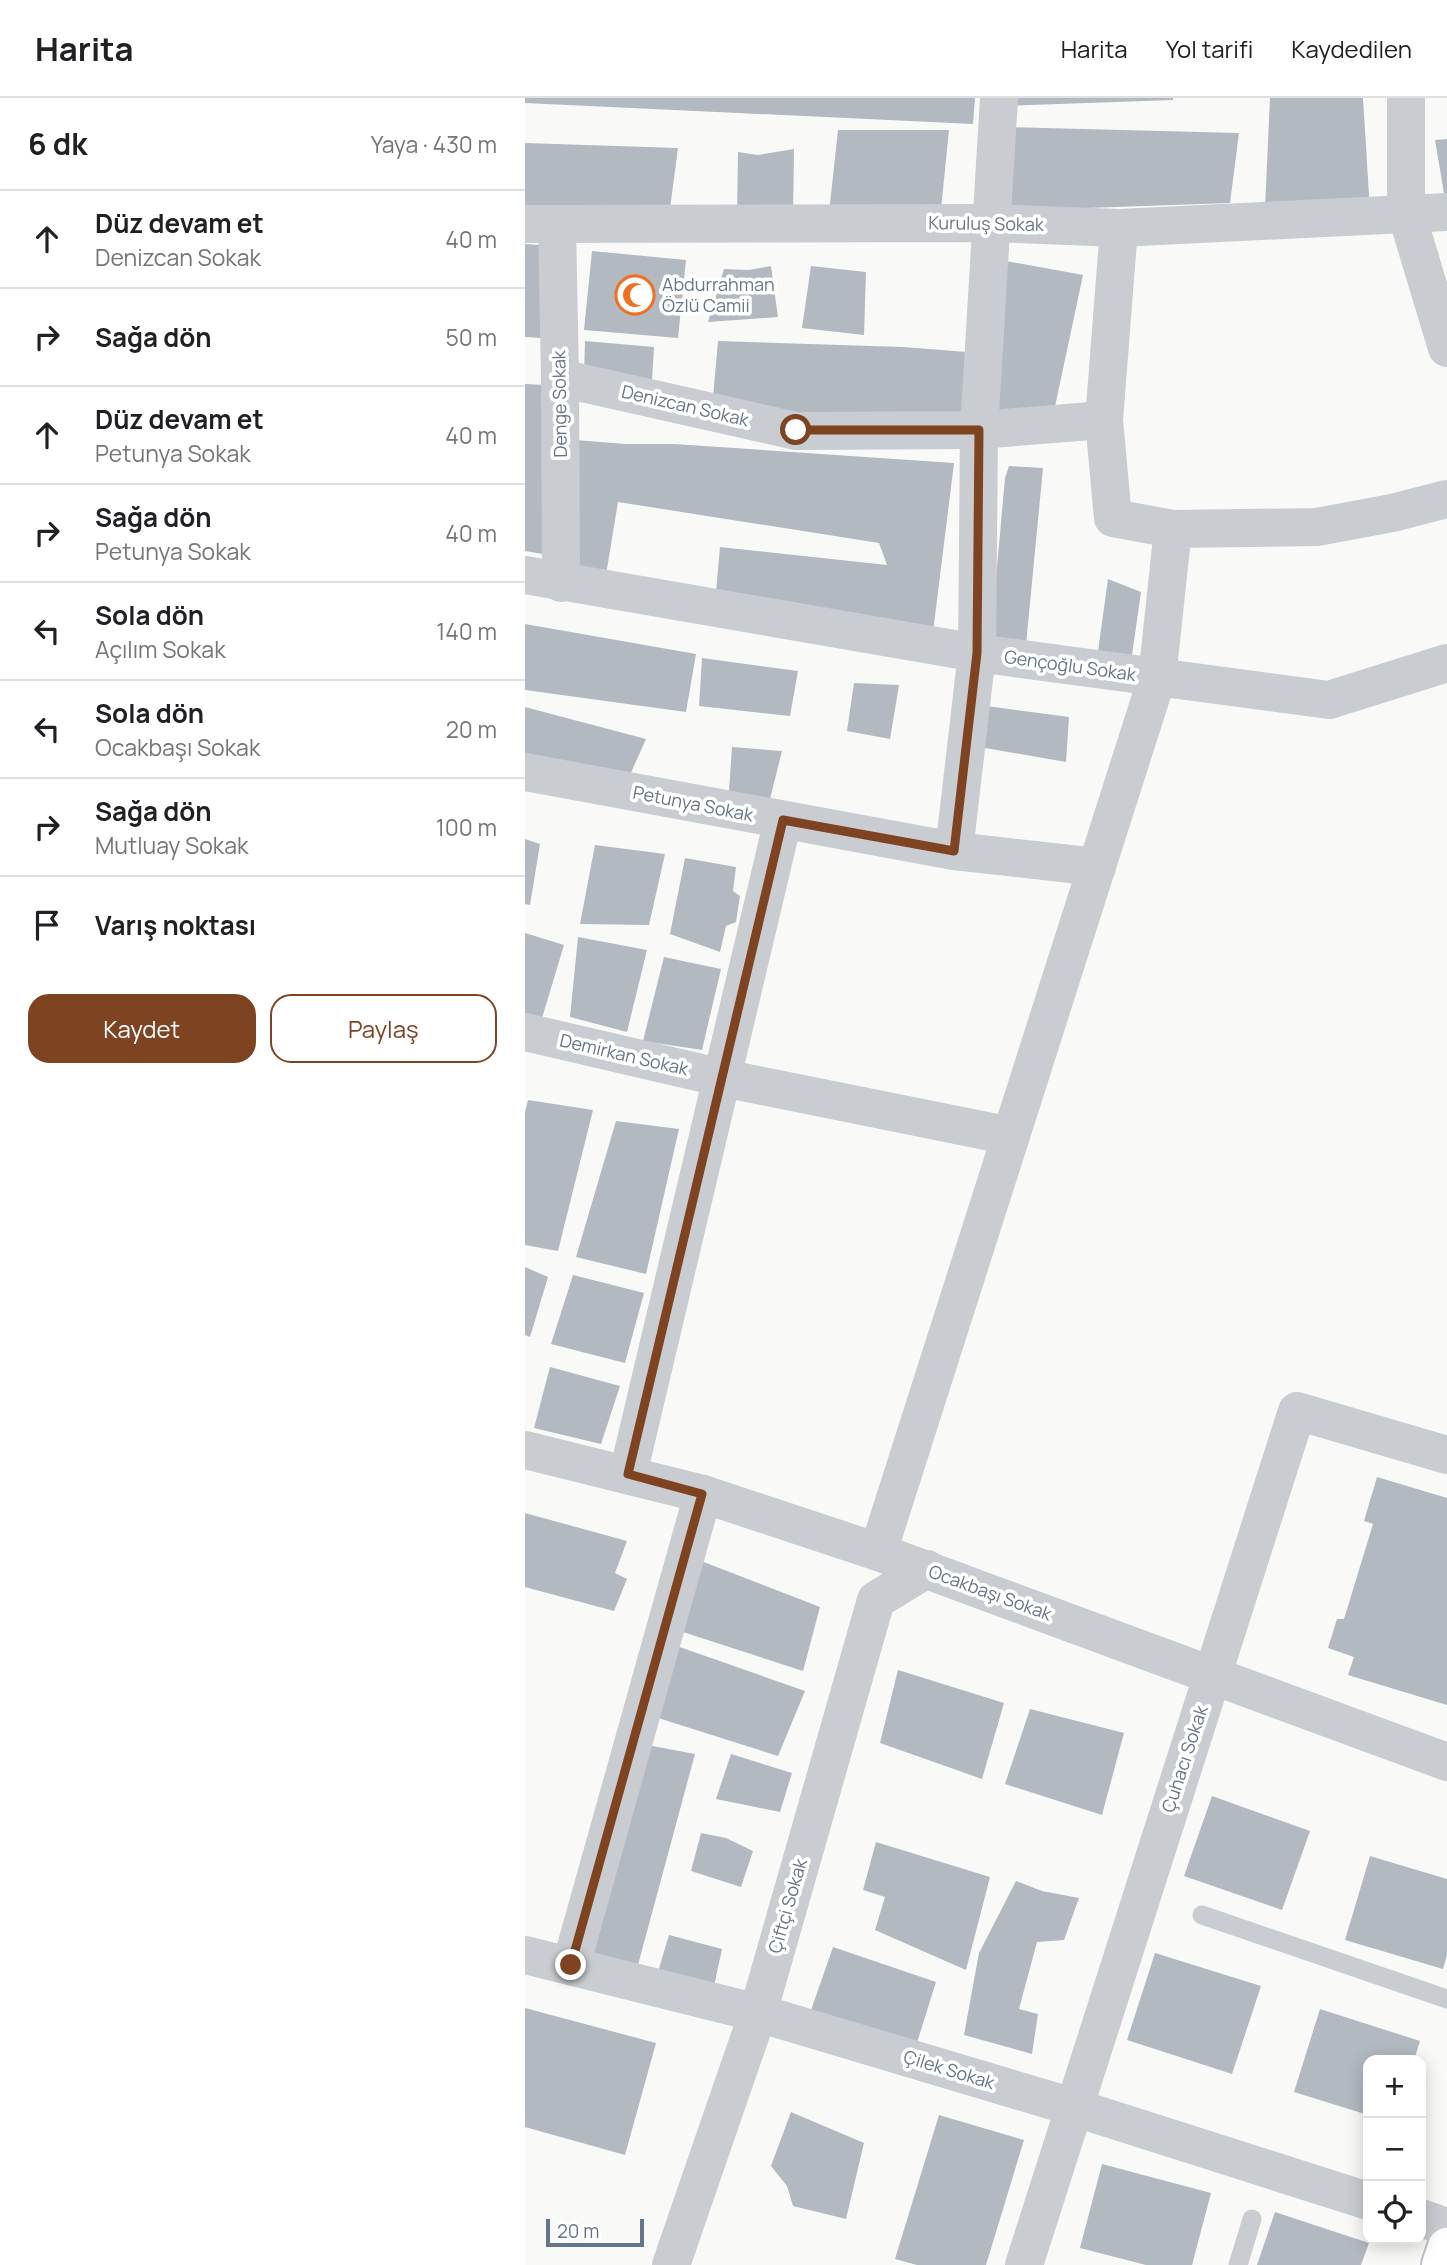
<!DOCTYPE html>
<html lang="tr">
<meta charset="utf-8">
<style>
:root{--surface:#fff;--page:#f6f6f6;--text:#202124;--muted:#757577;--line:#e0e0e0;--accent:#7e4422}
body{margin:0;font-family:Manrope,sans-serif;background:var(--page);color:var(--text)}
.controls{position:absolute;right:21px;bottom:21px;display:grid;overflow:hidden;border-radius:14px;box-shadow:0 4px 18px #0003}
.controls button{width:63px;height:63px;display:grid;place-items:center;padding:0;border:0;border-bottom:2px solid var(--line);background:var(--surface);color:var(--text);font:35px sans-serif}
.scale{position:absolute;left:21px;bottom:18px;width:98px;box-sizing:border-box;padding-left:7px;border:4px solid #66758b;border-top:0;font-size:19px;line-height:24px;white-space:nowrap;color:#66758b;-webkit-text-stroke:5px #fff;paint-order:stroke}
.stop{position:absolute;width:21px;height:21px;margin:-16px;border:5px solid #7e4422;border-radius:50%;background:#fff}
.stop.end{background:#7e4422;border-color:#fff;box-shadow:0 2px 7px #0008}
.list{margin:0;padding:0;list-style:none}
h2{display:flex;justify-content:space-between;align-items:center;height:91px;margin:0;padding:0 28px;font-size:30px}
h2 small{font-size:23px;font-weight:400;color:var(--muted)}
.list li{display:grid;grid-template-columns:46px 1fr auto;gap:21px;align-items:center;box-sizing:border-box;height:98px;padding:0 28px;border-top:2px solid var(--line)}
.list b{display:block;font-size:26px;white-space:nowrap}
.list p{margin:0;font-size:23px;white-space:nowrap;color:var(--muted)}
.list em{font-size:23px;font-style:normal;color:var(--muted)}
.actions{display:flex;gap:14px;padding:21px 28px}
.actions a{flex:1;padding:16px 0;border:2px solid var(--accent);border-radius:21px;text-align:center;font-size:24px;color:var(--accent)}
.actions .main{background:var(--accent);color:#fff}
.icon{flex:none;width:38px;height:38px;fill:none;stroke:currentColor;stroke-width:2;stroke-linecap:round;stroke-linejoin:round}
.map{position:relative;flex:none;width:922px;height:2167px;overflow:hidden}
header{display:flex;align-items:center;gap:42px;box-sizing:border-box;height:98px;padding:0 35px;background:var(--surface);border-bottom:2px solid var(--line)}
header strong{font-size:33px}
nav{display:flex;gap:38px;margin-inline-start:auto;font-size:24px}
main{display:flex}
aside{flex:1;background:var(--surface)}
.map>svg:first-child{display:block}
</style>
<header>
<strong>Harita</strong>
<nav><a>Harita</a><a>Yol tarifi</a><a>Kaydedilen</a></nav>
</header>
<main>
<aside>
<h2>6 dk<small>Yaya · 430 m</small></h2>
<ul class="list">
<li><svg class="icon" aria-label="ahead" viewBox="0 0 24 24"><path d="M12 20V5M6 11l6-6 6 6"/></svg><div><b>Düz devam et</b><p>Denizcan Sokak</p></div><em>40 m</em></li>
<li><svg class="icon" aria-label="right" viewBox="0 0 24 24"><path d="M7 20v-9h11M14 6l5 5-5 5"/></svg><div><b>Sağa dön</b></div><em>50 m</em></li>
<li><svg class="icon" aria-label="ahead" viewBox="0 0 24 24"><path d="M12 20V5M6 11l6-6 6 6"/></svg><div><b>Düz devam et</b><p>Petunya Sokak</p></div><em>40 m</em></li>
<li><svg class="icon" aria-label="right" viewBox="0 0 24 24"><path d="M7 20v-9h11M14 6l5 5-5 5"/></svg><div><b>Sağa dön</b><p>Petunya Sokak</p></div><em>40 m</em></li>
<li><svg class="icon" aria-label="left" viewBox="0 0 24 24"><path d="M17 20v-9H6M10 6l-5 5 5 5"/></svg><div><b>Sola dön</b><p>Açılım Sokak</p></div><em>140 m</em></li>
<li><svg class="icon" aria-label="left" viewBox="0 0 24 24"><path d="M17 20v-9H6M10 6l-5 5 5 5"/></svg><div><b>Sola dön</b><p>Ocakbaşı Sokak</p></div><em>20 m</em></li>
<li><svg class="icon" aria-label="right" viewBox="0 0 24 24"><path d="M7 20v-9h11M14 6l5 5-5 5"/></svg><div><b>Sağa dön</b><p>Mutluay Sokak</p></div><em>100 m</em></li>
<li><svg class="icon" aria-label="arrive" viewBox="0 0 24 24"><path d="M6 21V4h12l-3 4 3 4H6"/></svg><div><b>Varış noktası</b></div></li>
</ul>
<div class="actions"><a class="main">Kaydet</a><a>Paylaş</a></div>
</aside>
<div class="map">
<svg width="922" height="2167" viewBox="0 0 922 2167">
<rect width="100%" height="100%" fill="#f9faf7"/>
<g fill="#b2b9c1">
<polygon points="0,0 450,0 448,26 0,5"/>
<polygon points="480,0 648,0 648,2 480,8"/>
<polygon points="745,0 838,0 845,113 740,110"/>
<polygon points="480,29 714,35 705,105 480,113"/>
<polygon points="313,32 424,32 415,121 304,115"/>
<polygon points="922,41 922,107 921,107 910,42"/>
<polygon points="0,45 153,50 143,126 0,119"/>
<polygon points="269,51 268,119 212,119 213,54 233,57"/>
<polygon points="0,146 14,147 16,240 0,239"/>
<polygon points="67,153 161,162 153,240 59,232"/>
<polygon points="481,163 558,177 528,318 461,321"/>
<polygon points="246,168 253,219 183,224 199,171 224,172"/>
<polygon points="286,168 341,174 339,237 277,230"/>
<polygon points="60,243 129,249 127,282 59,275"/>
<polygon points="193,243 378,249 442,254 440,322 187,311"/>
<polygon points="0,286 20,287 18,456 0,453"/>
<polygon points="50,342 101,346 149,346 429,365 407,542 190,505 195,449 362,467 354,445 93,404 80,483 52,486"/>
<polygon points="484,368 518,370 500,557 465,547 480,380"/>
<polygon points="583,481 616,494 605,571 571,568"/>
<polygon points="0,526 171,556 161,614 0,592"/>
<polygon points="177,560 273,573 265,618 174,608"/>
<polygon points="329,585 374,587 365,641 322,633"/>
<polygon points="454,607 544,619 541,664 449,648"/>
<polygon points="0,609 121,641 100,688 0,669"/>
<polygon points="207,649 257,653 243,709 203,707"/>
<polygon points="0,741 15,746 5,807 0,806"/>
<polygon points="70,747 140,756 124,827 55,826"/>
<polygon points="160,760 211,769 208,793 215,798 211,824 201,828 195,854 145,836"/>
<polygon points="0,835 39,847 17,920 0,915"/>
<polygon points="53,839 122,852 102,934 45,919"/>
<polygon points="139,859 196,871 177,952 118,943"/>
<polygon points="3,1002 68,1012 33,1153 0,1147 0,1014"/>
<polygon points="91,1023 154,1031 121,1176 51,1159"/>
<polygon points="0,1169 23,1179 5,1239 0,1237"/>
<polygon points="48,1177 119,1195 100,1265 26,1246"/>
<polygon points="25,1269 95,1288 76,1346 9,1330"/>
<polygon points="852,1379 922,1400 922,1607 823,1577 829,1559 803,1550 812,1521 819,1521 848,1426 839,1423"/>
<polygon points="0,1415 102,1443 90,1475 102,1481 89,1513 0,1489"/>
<polygon points="176,1463 295,1509 278,1573 158,1534"/>
<polygon points="146,1546 280,1593 253,1658 130,1619"/>
<polygon points="373,1572 479,1605 457,1681 355,1645"/>
<polygon points="505,1611 599,1635 577,1717 480,1686"/>
<polygon points="117,1646 170,1656 110,1878 60,1863"/>
<polygon points="206,1656 267,1675 255,1714 191,1701"/>
<polygon points="687,1698 785,1733 757,1812 659,1778"/>
<polygon points="176,1735 201,1740 228,1753 216,1789 166,1773"/>
<polygon points="351,1744 465,1779 441,1872 350,1832 360,1799 338,1792"/>
<polygon points="845,1758 922,1781 922,1857 918,1871 820,1842"/>
<polygon points="491,1783 517,1793 554,1800 539,1842 512,1844 494,1911 513,1916 507,1956 439,1937 454,1855"/>
<polygon points="144,1837 197,1851 188,1893 132,1877"/>
<polygon points="308,1849 411,1884 391,1948 285,1915"/>
<polygon points="630,1855 736,1888 707,1976 602,1942"/>
<polygon points="0,1910 131,1945 100,2057 0,2029"/>
<polygon points="795,1911 895,1943 889,1962 843,1962 843,2017 769,1994"/>
<polygon points="266,2014 339,2045 321,2121 268,2108 262,2088 246,2068"/>
<polygon points="414,2017 499,2042 461,2167 392,2167 370,2161"/>
<polygon points="577,2066 686,2095 667,2167 621,2167 555,2150"/>
<polygon points="750,2114 844,2145 836,2167 732,2167"/>
</g>
<g fill="none" stroke-linecap="round" stroke-linejoin="round">
<g stroke="#bdc1c7" stroke-width="42">
<polyline id="secondary" points="916,2167 922,2149"/>
</g>
<g stroke="#c9ccd1" stroke-width="19">
<polyline points="677,1817 922,1901"/>
<polyline points="713,2167 727,2121"/>
</g>
<g stroke="#c9ccd1" stroke-width="38">
<polyline points="881,0 881,114 922,250"/>
<polyline points="0,126 468,125 594,130 922,114"/>
<polyline points="32,126 35,280 36,485"/>
<polyline points="594,130 579,322 588,420 648,431"/>
<polyline points="35,280 271,333 454,332 579,322"/>
<polyline points="0,477 452,555 804,602 922,565"/>
<polyline points="0,674 429,753 452,555 454,332 474,0"/>
<polyline points="429,753 572,769"/>
<polyline points="0,934 198,980 486,1038"/>
<polyline points="0,1352 178,1396 353,1454 922,1664"/>
<polyline points="103,1376 258,722"/>
<polyline points="353,1454 632,580 648,431 792,429 867,415 922,401"/>
<polyline points="0,1857 233,1915 548,2009 843,2103"/>
<polyline points="46,1867 178,1396"/>
<polyline points="896,2120 922,2129"/>
<polyline points="146,2167 233,1915 351,1502 402,1471"/>
<polyline points="499,2167 772,1313 922,1357"/>
</g>
<use href="#secondary" stroke="#fff" stroke-width="38"/>
</g>
<g fill="none" stroke-linecap="round" stroke-linejoin="round">
<polyline stroke="#7e4422" stroke-width="9" points="46,1867 177,1396 103,1376 258,722 429,753 452,555 454,332 271,332"/>
</g>
<defs>
<g id="mosque-ring" transform="scale(2.0125)"><circle r="9.5" fill="#fff" stroke="#f16f20" stroke-width="1.5"/><path d="M3.5-4.9A6 6 0 1 0 3.5 4.9A5 5 0 1 1 3.5-4.9Z" fill="#f16f20"/></g>
</defs>
<g fill-rule="evenodd">
<use href="#mosque-ring" x="110" y="197"/>
</g>
<g text-anchor="middle" stroke-width="7" stroke-linejoin="round" paint-order="stroke">
<g font-size="18" fill="#66758b" stroke="#fff">
<text transform="translate(461 126) rotate(1)" y="6">Kuruluş Sokak</text>
<text transform="translate(35 306) rotate(-91)" y="6">Denge Sokak</text>
<text transform="translate(160 308) rotate(13)" y="6">Denizcan Sokak</text>
<text transform="translate(545 568) rotate(8)" y="6">Gençoğlu Sokak</text>
<text transform="translate(168 706) rotate(11)" y="6">Petunya Sokak</text>
<text transform="translate(99 957) rotate(13)" y="6">Demirkan Sokak</text>
<text transform="translate(465 1495) rotate(20)" y="6">Ocakbaşı Sokak</text>
<text transform="translate(660 1661) rotate(-72)" y="6">Çuhacı Sokak</text>
<text transform="translate(263 1808) rotate(-74)" y="6">Çiftçi Sokak</text>
<text transform="translate(424 1972) rotate(17)" y="6">Çilek Sokak</text>
</g>
<g font-size="18" fill="#66758b" stroke="#fff" text-anchor="start">
<text x="137" y="193">Abdurrahman<tspan x="137" dy="21">Özlü Camii</tspan></text>
</g>
</g>
</svg>
<div class="controls">
<button>+</button>
<button>−</button>
<button><svg class="icon" aria-label="locate" viewBox="0 0 24 24"><circle cx="12" cy="12" r="6"/><path d="M12 2v4M12 18v4M2 12h4M18 12h4"/></svg></button>
</div>
<div class="scale">20 m</div>
<div class="stop" style="left:271px;top:332px"></div>
<div class="stop end" style="left:46px;top:1867px"></div>
</div>
</main>
